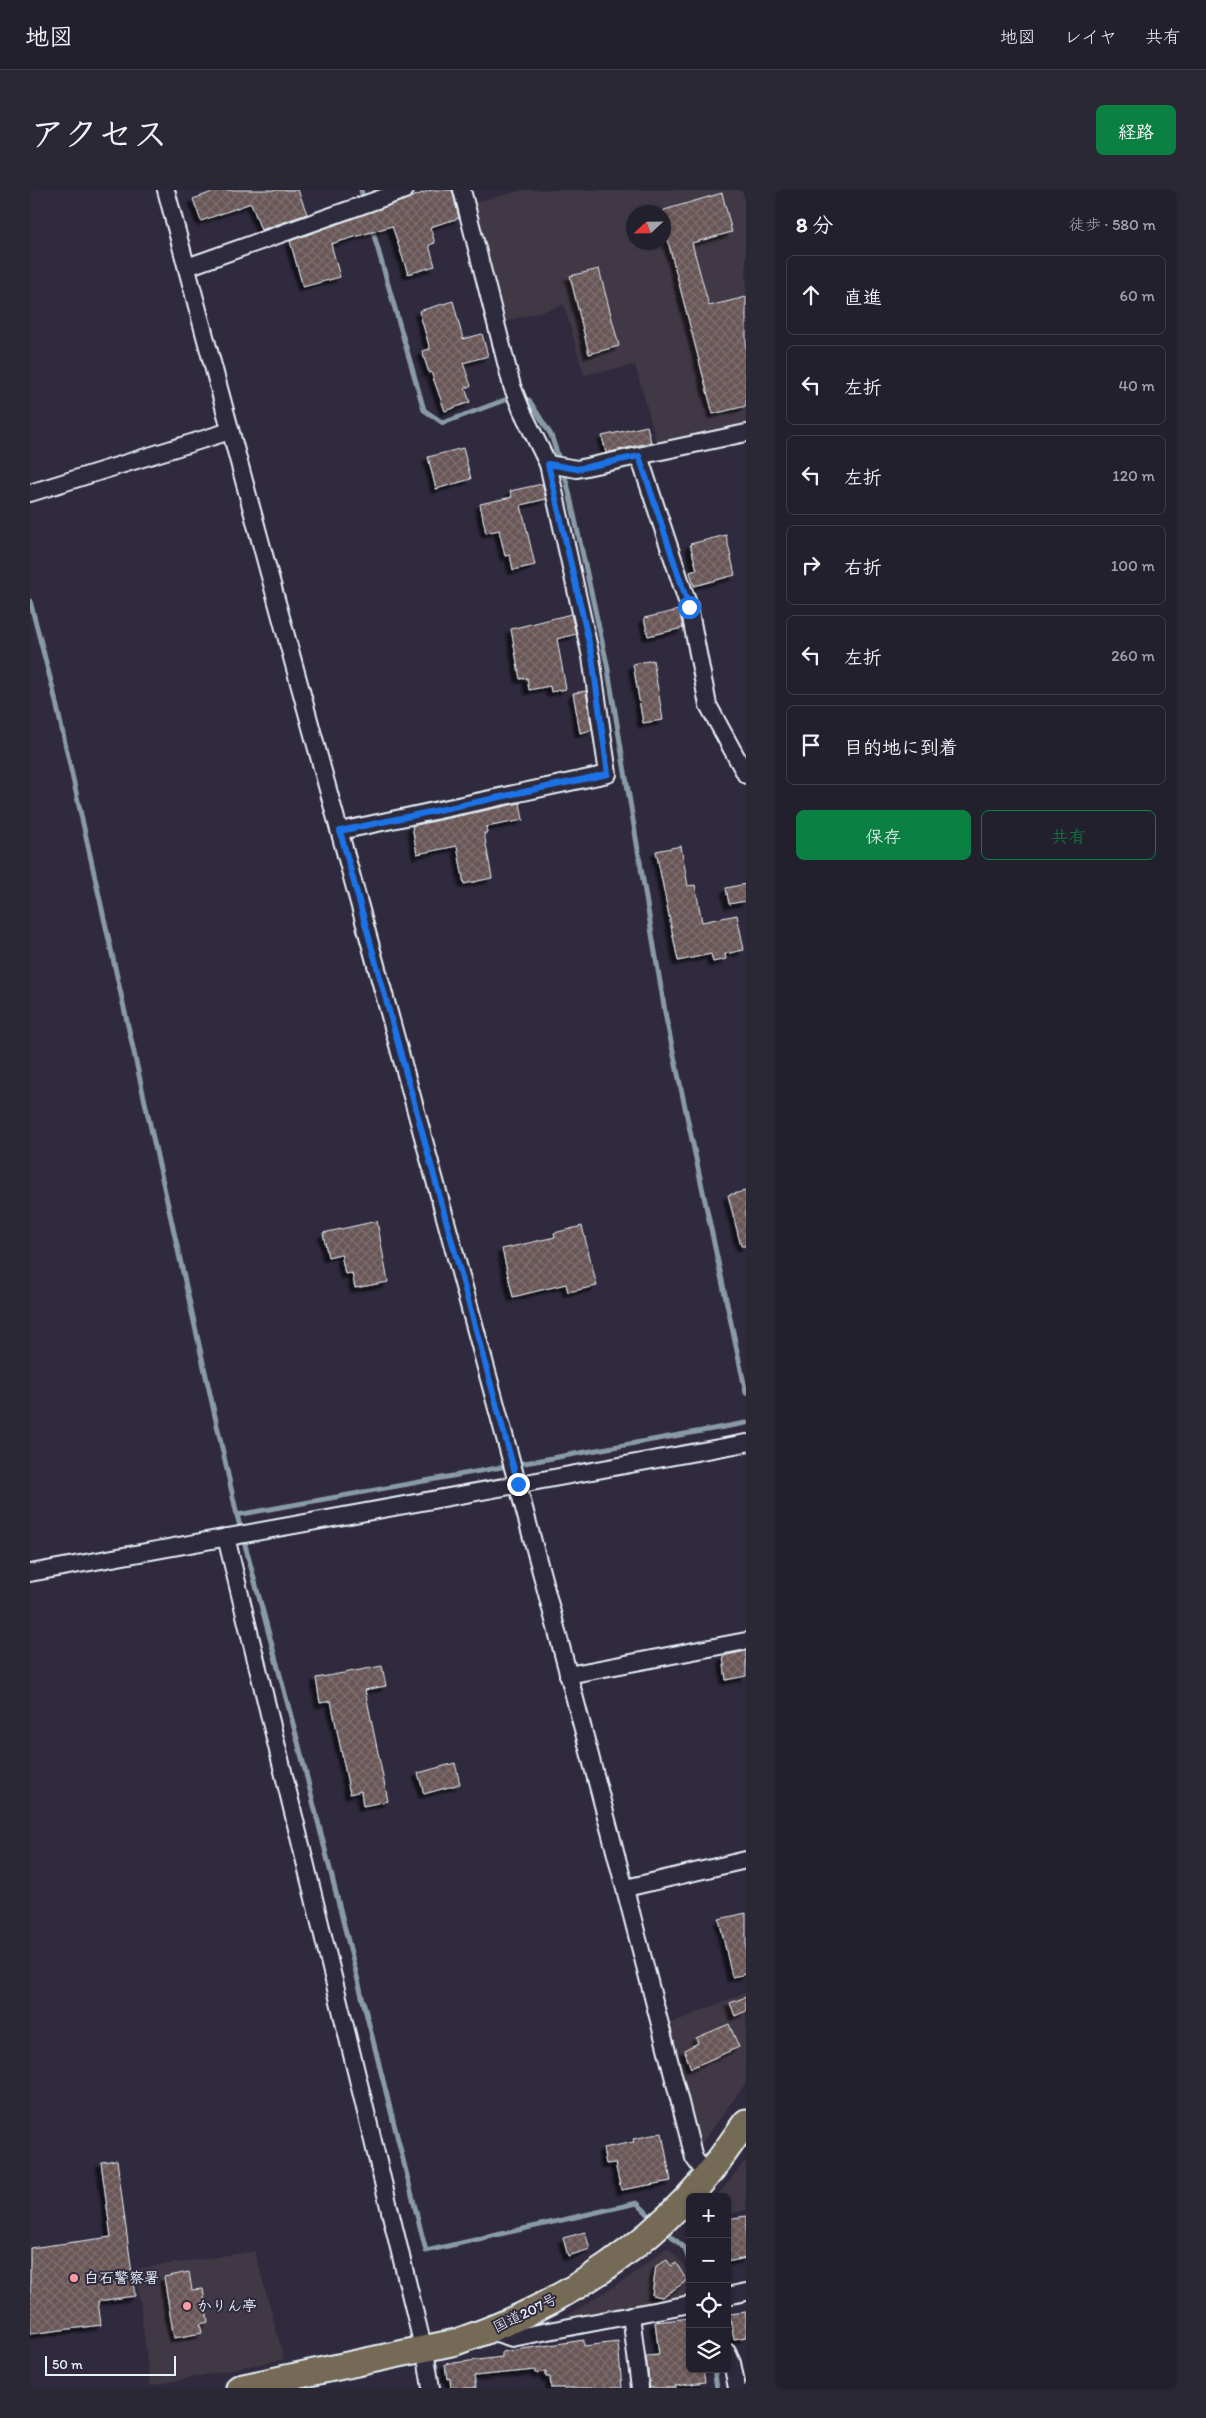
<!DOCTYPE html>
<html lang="ja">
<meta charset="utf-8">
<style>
:root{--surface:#23202e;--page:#2b2836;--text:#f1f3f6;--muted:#a3a3aa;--line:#403e4a;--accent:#0b8043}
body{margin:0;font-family:Itim,"Klee One",sans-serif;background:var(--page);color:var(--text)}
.controls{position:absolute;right:15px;bottom:15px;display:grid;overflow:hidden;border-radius:8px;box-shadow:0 1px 4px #0004}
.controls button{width:45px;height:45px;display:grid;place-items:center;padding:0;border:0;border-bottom:1px solid var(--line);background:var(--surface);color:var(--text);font:25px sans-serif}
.compass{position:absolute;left:596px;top:15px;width:45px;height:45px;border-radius:50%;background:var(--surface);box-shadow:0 1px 4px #0004;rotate:248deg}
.scale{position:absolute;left:15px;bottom:12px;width:131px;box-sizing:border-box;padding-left:5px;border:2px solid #e8f1f8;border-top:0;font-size:14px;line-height:18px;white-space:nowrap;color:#e8f1f8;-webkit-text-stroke:4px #2f2a3d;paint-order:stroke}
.stop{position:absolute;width:15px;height:15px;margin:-11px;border:4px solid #1a73e8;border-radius:50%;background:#fff}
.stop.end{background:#1a73e8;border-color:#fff;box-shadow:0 1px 5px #0008}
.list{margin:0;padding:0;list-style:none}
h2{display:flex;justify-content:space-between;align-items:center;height:65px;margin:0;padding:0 20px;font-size:21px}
h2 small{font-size:16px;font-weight:400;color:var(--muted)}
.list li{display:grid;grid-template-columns:32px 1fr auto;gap:15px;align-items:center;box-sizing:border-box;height:80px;margin:0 10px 10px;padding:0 10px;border:1px solid var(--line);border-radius:8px}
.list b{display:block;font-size:19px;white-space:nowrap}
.list em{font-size:16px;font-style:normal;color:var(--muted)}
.actions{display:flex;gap:10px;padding:15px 20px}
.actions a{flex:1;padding:11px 0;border:1px solid var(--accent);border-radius:8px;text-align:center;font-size:18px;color:var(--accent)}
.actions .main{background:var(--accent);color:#fff}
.icon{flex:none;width:28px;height:28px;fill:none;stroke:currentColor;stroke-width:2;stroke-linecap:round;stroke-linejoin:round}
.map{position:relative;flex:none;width:716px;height:2198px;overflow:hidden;border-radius:8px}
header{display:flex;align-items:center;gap:30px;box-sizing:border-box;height:70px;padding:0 25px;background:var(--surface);border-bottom:1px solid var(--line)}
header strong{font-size:24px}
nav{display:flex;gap:28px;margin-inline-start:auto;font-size:18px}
.intro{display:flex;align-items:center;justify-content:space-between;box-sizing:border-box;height:120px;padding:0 30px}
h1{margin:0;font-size:35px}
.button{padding:12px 22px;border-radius:8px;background:var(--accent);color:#fff;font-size:18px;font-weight:700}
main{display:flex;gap:30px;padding:0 30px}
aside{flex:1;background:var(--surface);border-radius:8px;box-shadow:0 1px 4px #0004}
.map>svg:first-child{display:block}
</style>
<header>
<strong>地図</strong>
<nav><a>地図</a><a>レイヤ</a><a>共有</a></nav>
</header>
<div class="intro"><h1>アクセス</h1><a class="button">経路</a></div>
<main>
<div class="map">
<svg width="716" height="2198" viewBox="0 0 716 2198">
<defs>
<pattern id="building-cross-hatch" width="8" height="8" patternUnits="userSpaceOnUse" patternTransform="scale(1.25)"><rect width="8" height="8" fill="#695657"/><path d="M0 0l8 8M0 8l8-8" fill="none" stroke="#7e6f70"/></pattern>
<filter id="shadow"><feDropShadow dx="-4.5" dy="4.5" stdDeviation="1" flood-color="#0009"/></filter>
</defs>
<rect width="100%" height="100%" fill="#2f2a3d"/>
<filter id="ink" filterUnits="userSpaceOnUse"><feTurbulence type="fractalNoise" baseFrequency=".02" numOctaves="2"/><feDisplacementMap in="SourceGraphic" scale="10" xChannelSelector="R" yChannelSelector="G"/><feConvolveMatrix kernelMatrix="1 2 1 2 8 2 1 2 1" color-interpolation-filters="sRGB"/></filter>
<g filter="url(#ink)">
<g fill="#403745" fill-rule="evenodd">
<path d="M494 0H712L716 15V251L631 267 605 175 554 185 534 115 474 132 441 13ZM604 22H634V52H604Z"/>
<polygon points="716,1802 716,1893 668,1959 637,1835"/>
<polygon points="716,1970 716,2020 697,2025 697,2007 686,2007"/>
<polygon points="637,2057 653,2074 660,2088 660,2106 527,2132 602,2085"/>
<polygon points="225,2061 254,2169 120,2196 106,2079"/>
</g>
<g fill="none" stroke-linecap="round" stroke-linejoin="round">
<g stroke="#899ba6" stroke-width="5">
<polyline points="331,0 394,220 413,233 480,208 499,210 521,245 537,293 577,474 636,828 716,1203"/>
<polyline points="0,411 23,499 207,1325 269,1556 396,2061 607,2013 625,2031"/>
<polyline points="207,1325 716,1233"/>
<polyline points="635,2040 655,2059 660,2073"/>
<polyline points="684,2179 687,2198"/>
</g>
</g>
<g fill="url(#building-cross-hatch)" stroke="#e8f1f8" filter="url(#shadow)">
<polygon points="188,0 268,0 277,24 231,40 221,13 171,31 163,9"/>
<polygon points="401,0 422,0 429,28 400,37 405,53 399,55 405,76 378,84 362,36 301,54 310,87 273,97 260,51"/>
<polygon points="692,3 702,42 662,53 679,116 716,107 716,216 683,224 634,36 634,20"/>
<polygon points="569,79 589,156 559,164 540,86"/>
<polygon points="423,111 433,149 452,144 458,166 433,173 441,196 435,198 440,212 415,221 401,182 399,183 392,161 400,159 389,121"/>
<polygon points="617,236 621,252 576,263 572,246"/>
<polygon points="433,258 441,289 406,299 398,267"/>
<polygon points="512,294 516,309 491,315 505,375 483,380 480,365 475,366 469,340 456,343 450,314 482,307 480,301"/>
<polygon points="696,345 705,385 664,396 660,382 667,380 660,354"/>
<polygon points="649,420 653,438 618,446 614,428"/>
<polygon points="541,424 546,444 527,449 536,499 521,502 520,496 499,500 497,488 490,489 481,439"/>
<polygon points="623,470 633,530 613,533 603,474"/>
<polygon points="556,501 562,540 550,543 543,503"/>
<polygon points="490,613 493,630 456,637 457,643 454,643 462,688 434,694 427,656 387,664 382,636"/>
<polygon points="651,656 658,696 665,695 672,732 707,725 714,760 695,764 696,769 683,772 681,764 648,771 626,661"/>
<polygon points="716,694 716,711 699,714 696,698"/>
<polygon points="716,1001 716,1056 711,1056 698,1005"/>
<polygon points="347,1031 358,1092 325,1098 322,1083 315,1084 311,1064 298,1067 293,1043"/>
<polygon points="552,1036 567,1096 538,1102 536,1094 483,1107 472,1059 525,1047 524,1043"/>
<polygon points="716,1461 716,1486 696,1490 693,1466"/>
<polygon points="352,1476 356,1496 335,1500 358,1611 333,1616 331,1601 320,1604 301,1511 290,1513 286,1488"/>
<polygon points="425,1573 430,1594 394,1604 388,1583"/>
<polygon points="716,1723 716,1784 702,1787 689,1729"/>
<polygon points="716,1807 716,1821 705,1826 700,1813"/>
<polygon points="699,1834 709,1857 661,1878 654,1860 668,1853 666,1848"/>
<polygon points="632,1943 641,1991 591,2000 585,1973 576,1974 573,1958 604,1952 603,1949"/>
<polygon points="87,1970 105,2106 68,2111 71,2135 0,2144 0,2058 81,2047 71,1972"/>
<polygon points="716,2026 716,2068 697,2072 697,2029"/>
<polygon points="555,2042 560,2059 538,2066 533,2048"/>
<polygon points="637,2070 641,2076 646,2073 657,2091 632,2107 622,2105 626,2076"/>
<polygon points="159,2082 162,2100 173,2099 178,2132 170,2134 172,2143 144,2148 134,2087"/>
<polygon points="716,2122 716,2147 704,2149 699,2124"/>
<polygon points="660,2128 660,2179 673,2179 675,2192 645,2196 646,2198 620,2198 616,2166 629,2165 625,2132"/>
<polygon points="554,2150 554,2156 588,2152 592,2198 521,2198 520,2187 516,2187 516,2182 506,2183 506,2180 444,2186 446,2198 421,2198 420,2188 417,2189 415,2174 472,2167 472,2162"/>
</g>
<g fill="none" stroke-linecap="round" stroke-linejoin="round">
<g stroke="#e8f1f8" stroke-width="20">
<g id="minor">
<path d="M136 0C310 657 498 1309 664 1968L677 1986"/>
<polyline points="157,77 375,0"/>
<polyline points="609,266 659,417 678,515 716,585"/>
<polyline points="518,274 547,279 716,243"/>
<polyline points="0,303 200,241"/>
<polyline points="310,641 578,584 561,467 518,274 492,221 482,196 432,0"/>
<polyline points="196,1347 397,2173 401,2198"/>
<polyline points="0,1383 716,1253"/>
<polyline points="538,1485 716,1451"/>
<polyline points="596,1698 716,1670"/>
<polyline points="697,2106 716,2102"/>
<polyline points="601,2125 610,2198"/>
<polyline points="460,2141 482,2148 660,2114"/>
<polyline points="697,2162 702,2173 707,2198"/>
</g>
</g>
<g stroke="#e8f1f8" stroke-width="29">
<path id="highway" d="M209 2198 426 2152C523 2119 609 2065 676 1987 690 1970 703 1950 716 1932"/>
</g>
<use href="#minor" stroke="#2f2a3d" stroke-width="16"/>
<use href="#highway" stroke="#756a55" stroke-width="25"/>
</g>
</g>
<g fill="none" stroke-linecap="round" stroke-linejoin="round" filter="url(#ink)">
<polyline stroke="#1a73e8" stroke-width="6" points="488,1294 310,641 578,584 562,466 518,274 547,279 609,266 659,417"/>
</g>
<g fill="#ff9aa2" stroke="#2f2a3d" stroke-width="2">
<circle cx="44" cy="2088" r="5"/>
<circle cx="157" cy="2116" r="5"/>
</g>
<g text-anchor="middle" stroke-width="4" stroke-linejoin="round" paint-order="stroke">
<g font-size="15" font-weight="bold" fill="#e8f1f8" stroke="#2f2a3d" text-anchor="start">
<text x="54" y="2093">白石警察署</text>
<text x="167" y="2121">かりん亭</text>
</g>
<g font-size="15" fill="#e8f1f8" stroke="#2f2a3d">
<text transform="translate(495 2123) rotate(-26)" y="5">国道207号</text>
</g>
</g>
</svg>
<div class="controls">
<button>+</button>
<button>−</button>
<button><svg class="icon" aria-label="locate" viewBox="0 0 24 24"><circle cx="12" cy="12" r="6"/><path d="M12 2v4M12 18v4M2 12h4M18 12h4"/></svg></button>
<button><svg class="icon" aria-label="layers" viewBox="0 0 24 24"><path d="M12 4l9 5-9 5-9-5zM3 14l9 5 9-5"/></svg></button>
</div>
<svg class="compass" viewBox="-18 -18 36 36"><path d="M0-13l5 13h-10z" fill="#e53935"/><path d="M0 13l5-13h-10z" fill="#a3a3aa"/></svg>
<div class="scale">50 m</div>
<div class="stop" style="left:659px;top:417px"></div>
<div class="stop end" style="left:488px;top:1294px"></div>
</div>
<aside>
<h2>8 分<small>徒歩 · 580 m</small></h2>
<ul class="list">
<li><svg class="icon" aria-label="ahead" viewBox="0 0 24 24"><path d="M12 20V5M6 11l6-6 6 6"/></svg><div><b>直進</b></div><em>60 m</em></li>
<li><svg class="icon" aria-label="left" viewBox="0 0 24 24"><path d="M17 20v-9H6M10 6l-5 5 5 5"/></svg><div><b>左折</b></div><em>40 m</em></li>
<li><svg class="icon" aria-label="left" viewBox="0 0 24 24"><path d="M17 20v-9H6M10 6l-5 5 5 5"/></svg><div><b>左折</b></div><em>120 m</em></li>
<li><svg class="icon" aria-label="right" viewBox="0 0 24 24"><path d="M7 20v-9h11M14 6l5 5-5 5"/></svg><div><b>右折</b></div><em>100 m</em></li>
<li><svg class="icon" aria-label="left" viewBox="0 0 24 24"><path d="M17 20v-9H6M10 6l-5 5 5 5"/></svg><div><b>左折</b></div><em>260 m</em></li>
<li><svg class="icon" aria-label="arrive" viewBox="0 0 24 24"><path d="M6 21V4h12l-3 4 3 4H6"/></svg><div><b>目的地に到着</b></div></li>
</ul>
<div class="actions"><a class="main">保存</a><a>共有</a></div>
</aside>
</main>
